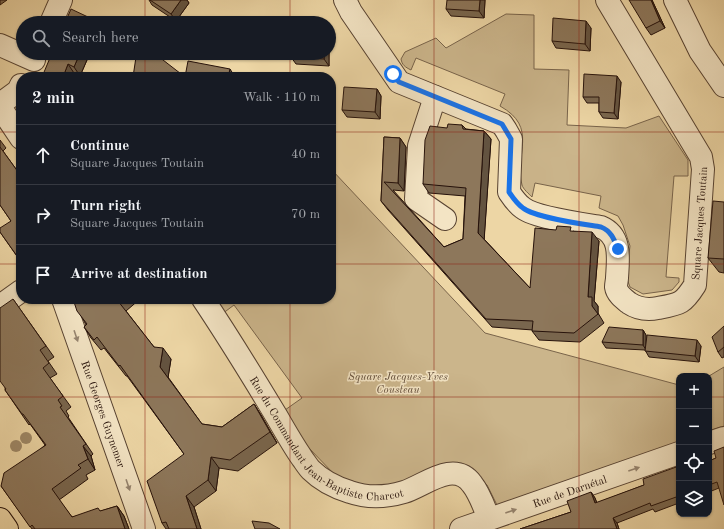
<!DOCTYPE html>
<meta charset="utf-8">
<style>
:root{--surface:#171b24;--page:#242831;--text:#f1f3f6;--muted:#9ea1a6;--line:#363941}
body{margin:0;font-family:"Old Standard TT",serif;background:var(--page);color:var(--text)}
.controls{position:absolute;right:12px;bottom:12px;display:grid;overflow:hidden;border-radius:8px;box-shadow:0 1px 3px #0004}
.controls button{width:36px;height:36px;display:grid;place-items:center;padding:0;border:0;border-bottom:1px solid var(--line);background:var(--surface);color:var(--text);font:20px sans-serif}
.stop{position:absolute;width:12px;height:12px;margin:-9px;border:3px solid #1a73e8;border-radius:50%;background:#fff}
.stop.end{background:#1a73e8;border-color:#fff;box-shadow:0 1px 4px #0008}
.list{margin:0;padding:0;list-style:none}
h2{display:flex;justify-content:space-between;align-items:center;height:52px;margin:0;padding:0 16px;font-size:17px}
h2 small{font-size:13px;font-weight:400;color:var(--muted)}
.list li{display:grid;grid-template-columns:26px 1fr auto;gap:12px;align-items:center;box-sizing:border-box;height:60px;padding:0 16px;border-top:1px solid var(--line)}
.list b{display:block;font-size:15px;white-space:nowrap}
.list p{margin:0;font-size:13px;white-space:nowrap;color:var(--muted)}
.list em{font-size:13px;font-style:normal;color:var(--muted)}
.icon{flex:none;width:22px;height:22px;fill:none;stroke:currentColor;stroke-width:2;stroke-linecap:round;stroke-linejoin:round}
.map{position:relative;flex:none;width:724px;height:529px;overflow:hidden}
.search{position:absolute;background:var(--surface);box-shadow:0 1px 3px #0004;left:16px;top:16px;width:320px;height:44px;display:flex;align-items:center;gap:10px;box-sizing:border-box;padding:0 14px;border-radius:22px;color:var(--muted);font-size:15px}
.panel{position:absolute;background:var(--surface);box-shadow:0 1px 3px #0004;left:16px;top:72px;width:320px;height:232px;border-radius:16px}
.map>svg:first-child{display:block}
</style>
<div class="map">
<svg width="724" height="529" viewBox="0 0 724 529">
<rect width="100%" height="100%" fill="#edd6a5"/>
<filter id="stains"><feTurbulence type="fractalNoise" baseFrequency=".005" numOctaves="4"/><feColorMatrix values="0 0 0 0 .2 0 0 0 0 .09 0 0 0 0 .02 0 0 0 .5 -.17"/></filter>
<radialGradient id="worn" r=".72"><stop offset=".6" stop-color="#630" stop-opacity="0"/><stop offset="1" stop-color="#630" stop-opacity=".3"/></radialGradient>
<g fill="#cbb58b" stroke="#78634a">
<path d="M506 14 534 15V69L569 70 567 125 626 128 659 116 688 160V176H674L666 277 679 278V282L672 290 643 294 630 287 626 276 630 246 623 225 618 216 599 208 601 196 535 183 532 197C529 194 523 189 522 185 514 153 539 128 500 106L505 94 416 58 411 70C405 67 402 65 401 59L405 52 436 38 446 48Z"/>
<polygon points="331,169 485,333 679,385 679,442 497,505 487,485 472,472 377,490 335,475 306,445 285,410 302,398 234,305 222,314 212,299 331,299"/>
<polygon points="724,367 724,426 709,431 709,376"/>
</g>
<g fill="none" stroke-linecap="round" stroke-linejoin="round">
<g stroke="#574231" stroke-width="24">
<g id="minor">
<path id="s1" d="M345 0 351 12 399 82 502 124 506 130 511 139 509 192C513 198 517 204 523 208 536 218 583 224 601 227 622 236 618 259 617 278 617 280 616 284 616 287 617 294 624 299 629 303 638 309 648 310 658 308 680 304 683 304 695 285L703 169 701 157 607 0"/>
<polyline points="675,0 700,51 724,86"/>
<polyline points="51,23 61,0"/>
<polyline points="0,45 34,60"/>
<polyline points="435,97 419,146 416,199 445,219"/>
<polyline points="0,104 18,91 21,85"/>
<polyline points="0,107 21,138"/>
<path id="s2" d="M63 299 144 529"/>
<path id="s3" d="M203 299C229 338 253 377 277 417 285 431 293 445 302 458 305 462 308 467 311 470 321 480 337 488 350 492 367 498 387 497 404 492 424 486 454 459 472 484 480 494 484 507 489 519"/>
<polyline points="0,306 21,291"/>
<polyline points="709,443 724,438"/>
<path id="s4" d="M461 529 679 453"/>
</g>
</g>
<g stroke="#25110a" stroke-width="24">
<polyline id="major" points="0,519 7,529"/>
</g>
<use href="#minor" stroke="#f3e4c4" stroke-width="22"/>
<use href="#major" stroke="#edd6a5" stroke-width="22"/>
</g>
<g fill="#9f8968">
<circle cx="26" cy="438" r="6"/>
<circle cx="16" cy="446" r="6"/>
</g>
<g fill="#79664e" stroke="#25110a">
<polygon points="0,0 7,0 0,5"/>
<polygon points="149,0 187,0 189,3 176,21 152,5"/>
<polygon points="485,0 484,18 451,16 446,9"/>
<polygon points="652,0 665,28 651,35 646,28"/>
<polygon points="591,28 590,51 556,48 552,41"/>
<polygon points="329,42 329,66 296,64 291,57 329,53"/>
<polygon points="52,53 90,53 80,76 74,73"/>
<polygon points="621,82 618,119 603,118 599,112 599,103 587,103 583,97"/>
<polygon points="377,89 381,96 380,119 347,117 342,110"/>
<polygon points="462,125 466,129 484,131 491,139 484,239 530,288 573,231 599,241 594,301 598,306 598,313 604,323 580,342 539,340 532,331 533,330 492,327 388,210 381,201 384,137 400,138 406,147 404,191 393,190 444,247 463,239 465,196 429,193 423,184 447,128"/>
<polygon points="0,140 6,148 3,151 21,176 21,262 0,232 11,221 0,205"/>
<polygon points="724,202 724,273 719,272 708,258"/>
<polygon points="13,299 54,357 48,361 57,374 50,378 71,407 66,411 69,416 68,417 93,454 91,456 95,470 86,475 88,479 59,500 72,517 101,511 117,506 124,516 129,529 32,529 1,486 45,445 30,424 29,425 5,390 5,389"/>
<polygon points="73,299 140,299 126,311 154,347 171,359 168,377 202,424 222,427 254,404 261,415 277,443 238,471 219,468 216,491 194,507 201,529 166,529 162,523 184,454 127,376 126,376 104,348 101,350 91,338 84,327 86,325"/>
<polygon points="724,326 724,357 722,358 718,352"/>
<polygon points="643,330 646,335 646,340 701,346 699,362 649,357 645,350 606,348 602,342"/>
<polygon points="724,447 719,488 709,492 709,461 716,458"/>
<polygon points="679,466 679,503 655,512 653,509 617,523 619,529 520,529 571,512 591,492 595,498 597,503 644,485"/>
</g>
<g fill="#635340" stroke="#25110a">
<polygon points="181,0 187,0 189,3 176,21 171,14"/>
<polygon points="480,0 485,0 484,18 479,11"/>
<polygon points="651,0 652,0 665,28 660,21"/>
<polygon points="88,17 93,23 86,23"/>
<polygon points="586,21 591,28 590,51 585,44"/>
<polygon points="329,42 329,66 324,59 324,53 329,53"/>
<polygon points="80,53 90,53 80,76 74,67"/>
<polygon points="68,64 74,73 73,77 63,77"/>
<polygon points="230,69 235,77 228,77"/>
<polygon points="617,76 621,82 618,119 614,113"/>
<polygon points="377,89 381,96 380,119 375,112"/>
<polygon points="484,131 491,139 484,242 478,233"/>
<polygon points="400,138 406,147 404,191 398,183"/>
<polygon points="592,232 599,241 594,301 598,306 598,315 592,306 588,297"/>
<polygon points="643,330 646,335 646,350 643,345"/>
<polygon points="697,340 701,346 699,362 695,356"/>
<polygon points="163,348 171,359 168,378 160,367"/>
<polygon points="254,404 261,415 277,443 270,432"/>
<polygon points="83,446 91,456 95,470 88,459"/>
<polygon points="211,457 219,468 216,491 208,480"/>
<polygon points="591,492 595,498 599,509 595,503"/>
<polygon points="186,496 194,507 201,529 197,529"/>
<polygon points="117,506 124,516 129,529 125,529"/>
<polygon points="613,518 617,523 619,529 617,529"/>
</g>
<g fill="#8d775b" stroke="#25110a">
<polygon points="150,0 181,0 171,14"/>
<polygon points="447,0 480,0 479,11 446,9"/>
<polygon points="629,0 651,0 660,21 646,28"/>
<polygon points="71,9 88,17 86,23 65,23"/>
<polygon points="553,18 586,21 585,44 552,41"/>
<polygon points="52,53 80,53 74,67 68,64 63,77 42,77"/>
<polygon points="139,53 154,53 185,77 188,61 230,69 228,77 133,77 136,57"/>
<polygon points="292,53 324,53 324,59 291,57"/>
<polygon points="584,74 617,76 614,113 599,112 599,97 583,97"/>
<polygon points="344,87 377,89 375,112 342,110"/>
<polygon points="448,124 462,125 463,129 484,131 478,233 530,288 535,228 556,230 557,226 571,227 570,231 592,232 588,297 592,297 592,306 598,314 574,333 532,331 533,321 486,319 381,201 384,137 400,138 398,183 384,182 444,247 463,239 466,188 423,184 425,140 430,126 447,128"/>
<polygon points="0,147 21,176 21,253 17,256 0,232 0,228 11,221 0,205"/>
<polygon points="713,201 724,202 724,259 708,258"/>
<polygon points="13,299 46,346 40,350 49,363 43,368 63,396 58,400 62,406 60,407 86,444 83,446 88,459 78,465 81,468 52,489 72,517 98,508 100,511 117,506 125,529 35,529 32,525 30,527 1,486 4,473 46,445 23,414 22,414 5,390 6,389 0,381 0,308"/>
<polygon points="73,299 120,299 118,301 154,347 163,348 160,367 202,424 222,427 254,404 270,432 230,460 211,457 208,480 186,496 197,529 169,529 166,522 162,523 147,481 184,454 120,365 119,366 97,337 94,340 84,327 87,324 77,311"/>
<polygon points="724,326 724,347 718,352 712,337"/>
<polygon points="609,327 643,330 643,345 602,342"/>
<polygon points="647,335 697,340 695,356 645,351"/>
<polygon points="724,447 724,505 717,482 709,485 709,461 716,458 714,451"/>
<polygon points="679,466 679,496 651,506 650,503 613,518 617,529 520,529 571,512 567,501 591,492 595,503 644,485 643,479"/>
<polygon points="252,521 269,523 280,529 255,529"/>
</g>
<defs><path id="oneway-solid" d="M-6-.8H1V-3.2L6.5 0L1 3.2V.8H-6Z"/></defs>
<g fill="#968570">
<use href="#oneway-solid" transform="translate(76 336) rotate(71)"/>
<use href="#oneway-solid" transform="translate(634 469) rotate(-19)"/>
<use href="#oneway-solid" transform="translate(128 485) rotate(71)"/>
<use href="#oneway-solid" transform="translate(511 511) rotate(-19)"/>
</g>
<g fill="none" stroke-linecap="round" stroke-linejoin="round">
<path stroke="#1a73e8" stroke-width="5" d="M393 74 399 82 502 124 511 139 509 192C513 198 517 204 523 208 536 218 583 224 601 227 611 231 614 239 618 249"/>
</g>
<path fill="none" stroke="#8f2418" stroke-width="1" stroke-opacity="0.55" d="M145 0V23M290 0V23M434 0V529M579 0V529M145 53V77M290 53V77M0 132H21M331 132H724M0 264H21M331 264H724M145 299V529M290 299V529M0 397H679M709 397H724"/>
<g text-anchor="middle" stroke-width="3" stroke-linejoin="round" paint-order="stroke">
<g font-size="11" fill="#25110a" stroke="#f3e4c4">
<text dy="4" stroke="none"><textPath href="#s1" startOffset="608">Square Jacques Toutain</textPath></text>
<text dy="4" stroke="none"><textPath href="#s2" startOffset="122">Rue Georges Guynemer</textPath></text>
<text dy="4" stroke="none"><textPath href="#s3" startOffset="197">Rue du Commandant Jean-Baptiste Charcot</textPath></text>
<text dy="4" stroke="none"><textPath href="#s4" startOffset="115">Rue de Darnétal</textPath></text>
</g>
<g font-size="11" font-style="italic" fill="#5f4a37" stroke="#f3e4c4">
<text x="398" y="380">Square Jacques-Yves<tspan x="398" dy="13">Cousteau</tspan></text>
</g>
</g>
<rect width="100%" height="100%" filter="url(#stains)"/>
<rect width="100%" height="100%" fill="url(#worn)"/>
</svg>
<div class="controls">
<button>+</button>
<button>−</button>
<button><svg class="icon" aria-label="locate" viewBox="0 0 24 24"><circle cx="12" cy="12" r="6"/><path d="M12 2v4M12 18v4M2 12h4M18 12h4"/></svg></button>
<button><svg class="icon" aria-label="layers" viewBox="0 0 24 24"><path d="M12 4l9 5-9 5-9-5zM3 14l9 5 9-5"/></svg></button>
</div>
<div class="stop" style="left:393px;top:74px"></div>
<div class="stop end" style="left:618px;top:249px"></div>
<div class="search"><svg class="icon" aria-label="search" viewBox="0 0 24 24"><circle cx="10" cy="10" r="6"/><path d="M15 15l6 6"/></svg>Search here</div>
<section class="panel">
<h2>2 min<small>Walk · 110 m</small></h2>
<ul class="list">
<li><svg class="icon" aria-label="ahead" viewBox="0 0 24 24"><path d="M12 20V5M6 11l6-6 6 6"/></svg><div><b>Continue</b><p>Square Jacques Toutain</p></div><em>40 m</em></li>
<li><svg class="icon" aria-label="right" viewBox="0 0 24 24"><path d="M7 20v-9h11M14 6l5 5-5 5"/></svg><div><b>Turn right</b><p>Square Jacques Toutain</p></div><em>70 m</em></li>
<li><svg class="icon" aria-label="arrive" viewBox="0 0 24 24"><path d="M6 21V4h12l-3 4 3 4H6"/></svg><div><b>Arrive at destination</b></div></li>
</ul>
</section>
</div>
